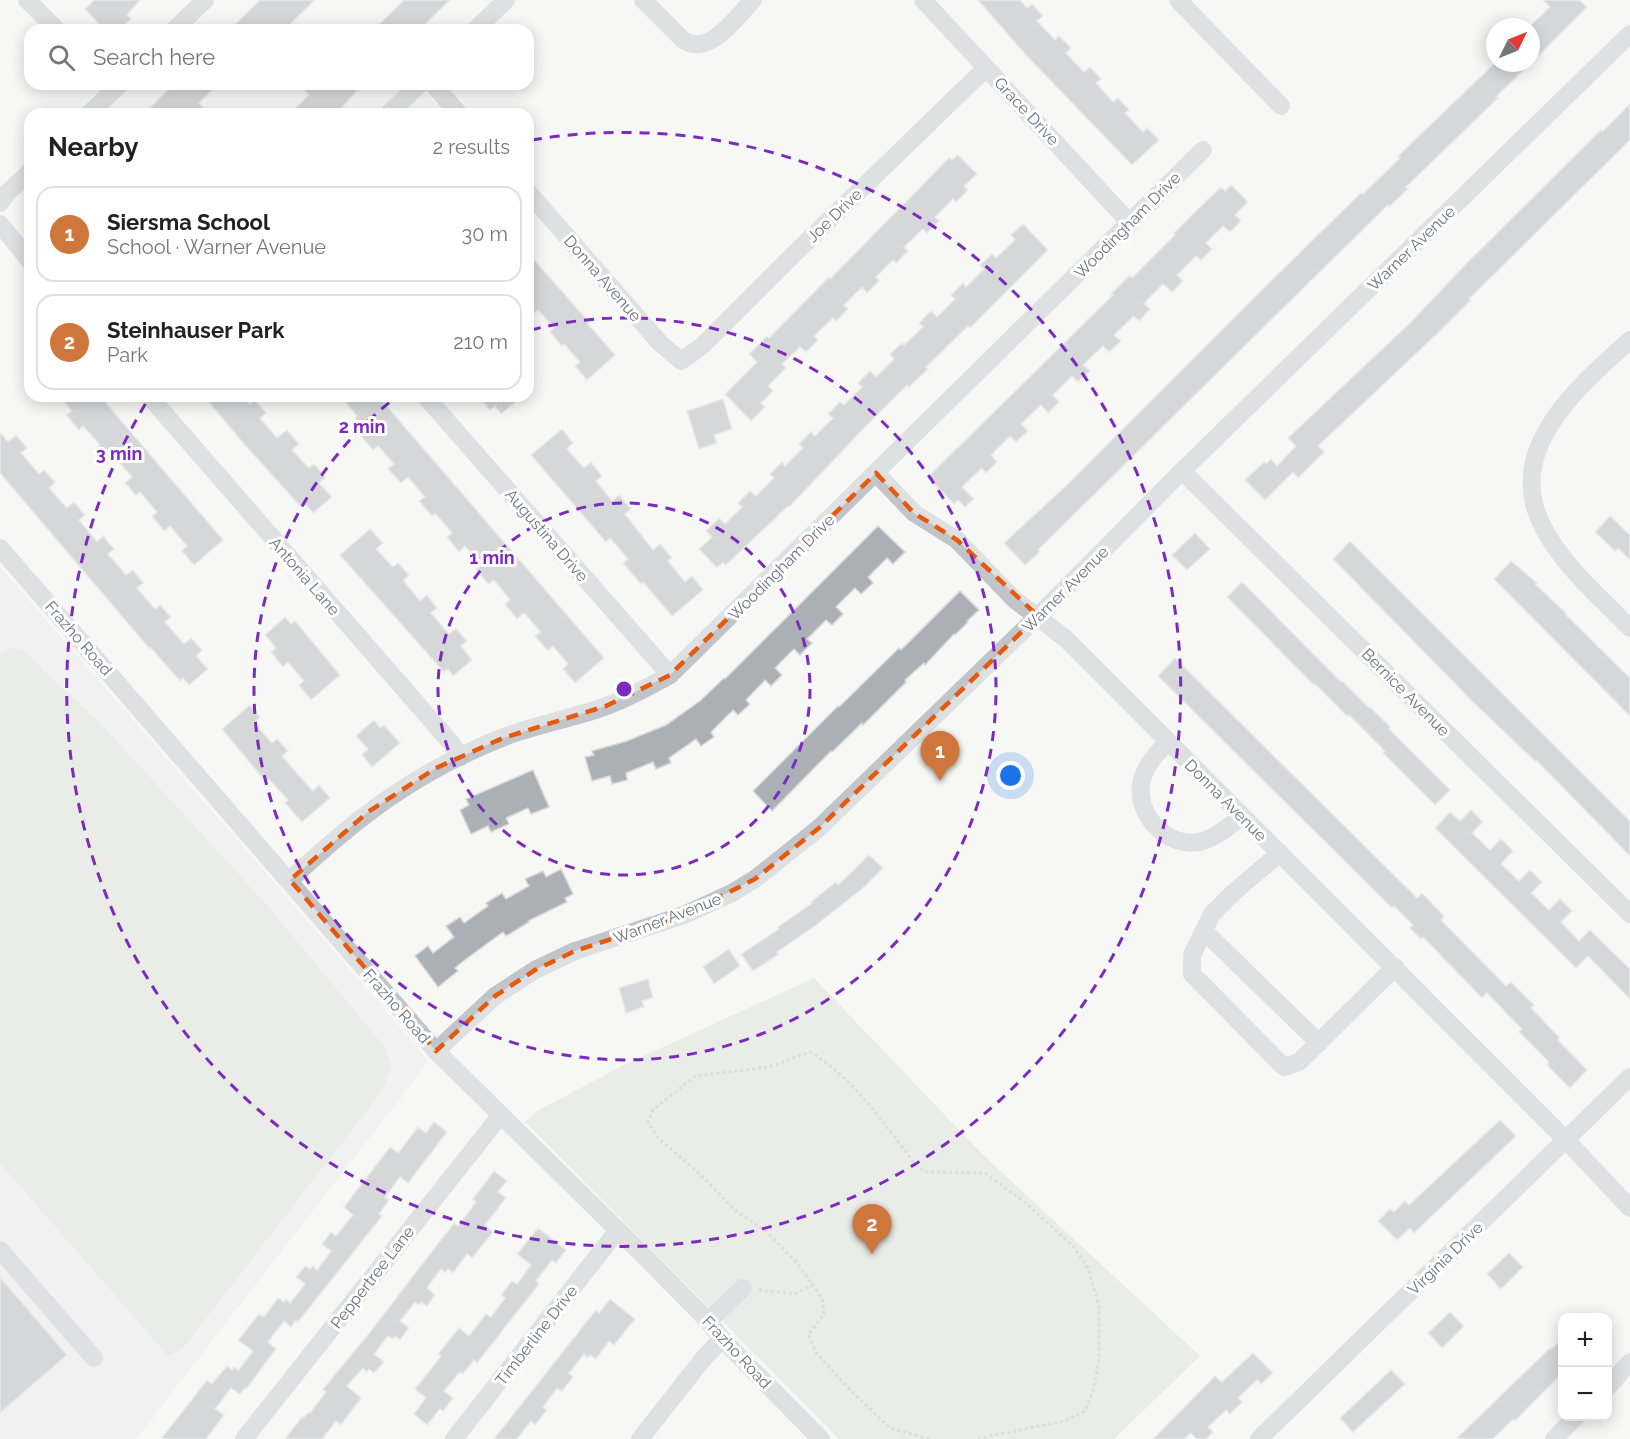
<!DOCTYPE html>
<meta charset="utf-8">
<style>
:root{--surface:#fff;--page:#f6f6f6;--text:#222;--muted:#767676;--line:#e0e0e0;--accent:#cf763c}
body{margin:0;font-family:Raleway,sans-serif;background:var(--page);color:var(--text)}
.controls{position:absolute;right:18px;bottom:18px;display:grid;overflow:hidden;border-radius:12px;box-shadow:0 3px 15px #0003}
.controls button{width:54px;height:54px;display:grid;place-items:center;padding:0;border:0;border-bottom:2px solid var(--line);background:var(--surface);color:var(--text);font:30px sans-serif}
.compass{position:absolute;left:1486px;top:18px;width:54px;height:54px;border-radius:50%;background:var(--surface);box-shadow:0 3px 15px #0003;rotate:47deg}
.you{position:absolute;left:1011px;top:776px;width:21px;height:21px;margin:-15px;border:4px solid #fff;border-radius:50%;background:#1a73e8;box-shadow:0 0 0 9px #1a73e833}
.badge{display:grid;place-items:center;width:39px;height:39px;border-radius:50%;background:var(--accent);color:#fff;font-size:20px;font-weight:700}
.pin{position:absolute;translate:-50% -50px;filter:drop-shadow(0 2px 3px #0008)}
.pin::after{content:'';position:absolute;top:32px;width:21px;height:18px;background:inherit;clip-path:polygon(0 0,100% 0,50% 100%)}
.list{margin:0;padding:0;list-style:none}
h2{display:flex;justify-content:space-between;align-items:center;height:78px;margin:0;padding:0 24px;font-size:26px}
h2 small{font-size:20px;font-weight:400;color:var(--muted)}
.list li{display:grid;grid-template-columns:39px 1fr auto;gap:18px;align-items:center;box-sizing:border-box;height:96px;margin:0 12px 12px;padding:0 12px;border:2px solid var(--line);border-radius:18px}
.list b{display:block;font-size:22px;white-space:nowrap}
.list p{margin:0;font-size:20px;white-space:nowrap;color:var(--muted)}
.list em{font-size:20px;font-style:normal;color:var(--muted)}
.icon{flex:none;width:33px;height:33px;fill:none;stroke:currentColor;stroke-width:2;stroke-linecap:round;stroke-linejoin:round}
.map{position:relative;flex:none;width:1630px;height:1439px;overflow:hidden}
.search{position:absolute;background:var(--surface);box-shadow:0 3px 15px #0003;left:24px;top:24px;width:510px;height:66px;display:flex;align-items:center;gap:15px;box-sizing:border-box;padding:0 21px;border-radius:18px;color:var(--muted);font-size:22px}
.panel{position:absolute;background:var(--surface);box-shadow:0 3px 15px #0003;left:24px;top:108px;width:510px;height:294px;border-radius:18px}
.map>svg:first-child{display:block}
</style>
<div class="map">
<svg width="1630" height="1439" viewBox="0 0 1630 1439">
<rect width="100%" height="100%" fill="#f7f7f5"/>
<polygon fill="#e7e8e8" points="0,567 429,1061 136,1439 0,1439"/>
<g fill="#d8ddd6">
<polygon points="8,648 21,649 98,721 265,903 384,1046 391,1066 382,1091 183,1348 168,1356 0,1163 0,654"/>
<polygon points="814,978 980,1152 1200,1356 1114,1439 839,1439 525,1122 537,1111 626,1064"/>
</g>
<g fill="#abb0b6" stroke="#d8d9d7" stroke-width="1.5">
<polygon points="94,0 140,0 127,15 131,19 120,30 92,30 99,24 85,9"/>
<polygon points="260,0 315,0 284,30 229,30"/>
<polygon points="404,0 450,0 419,30 373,30"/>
<polygon points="978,0 1020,0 1027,8 1032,4 1043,16 1037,21 1055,40 1059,36 1071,48 1066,53 1084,72 1090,67 1101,79 1096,83 1113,102 1118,98 1129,110 1125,113 1143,132 1147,128 1159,140 1132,165 1026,55"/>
<polygon points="1543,0 1579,0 1587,7 1531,63 1531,25 1550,7"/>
<polygon points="1495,63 1531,63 1496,97 1498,98 1406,187 1408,189 1389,207 1388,205 1284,307 1038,550 1040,552 1025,565 1004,543 1068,484 1278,274 1361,193 1363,194 1400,158 1398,156"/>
<polygon points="174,84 218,84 199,103 209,114 144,114"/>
<polygon points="311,84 363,84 336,114 289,114 309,95 304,90"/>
<polygon points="1630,104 1630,140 1469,299 1471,300 1440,331 1318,446 1324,452 1298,478 1293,472 1265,500 1245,480 1264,462 1266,464 1271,459 1277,466 1296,446 1288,438 1410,323 1468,262 1601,130 1602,132"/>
<polygon points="958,155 977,174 964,186 968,190 956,202 953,199 935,217 939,221 927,233 923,229 904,247 908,251 896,263 893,260 876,277 879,281 867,293 862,287 844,305 848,309 836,321 833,318 814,336 818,340 806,352 800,347 782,364 786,368 768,386 773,391 761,403 765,407 751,421 725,394 757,362 749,354 767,336 769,338 829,277 830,279 949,158 952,160"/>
<polygon points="1231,185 1248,202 1235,215 1241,221 1230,232 1223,226 1206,243 1212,249 1201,260 1196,256 1177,275 1183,281 1172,292 1163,284 1144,303 1150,309 1139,321 1134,316 1114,335 1121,341 1109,352 1103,346 1083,365 1090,371 1078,382 1072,376 1053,395 1059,402 1048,413 1041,405 1021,424 1028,431 1016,442 1010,436 991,455 997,462 986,473 982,468 962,487 974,499 965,507 958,500 954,504 928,477 1113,295 1111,294 1130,275 1132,278 1175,235 1174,233 1192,215 1221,187 1225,191"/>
<polygon points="1023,224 1048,250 970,328 968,326 926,367 928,369 909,387 907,385 865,427 789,507 788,506 726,565 723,562 717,568 699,549 712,537 706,531 719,518 725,524 742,507 738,503 750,491 756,496 774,478 770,474 782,462 785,466 803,448 799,444 811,432 815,436 833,418 828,414 840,402 844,405 862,387 858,383 870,371 876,377 894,359 890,354 902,343 904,345 923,327 919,323 931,311 937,317 955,299 951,295 963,283 966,287 984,269 980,265 992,254 996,258 1015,240 1011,235"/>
<polygon points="528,253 589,322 587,323 615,355 587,380 575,366 580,362 564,344 562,346 550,332 554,328 538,310 528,318"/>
<polygon points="59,396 100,396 223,540 194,565 182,551 187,546 170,526 164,531 152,516 157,512 140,492 136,495 125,483 132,477 115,458 107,464 95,450 100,445 83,426 79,430 66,415 72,411"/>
<polygon points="204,396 243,396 250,404 255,400 266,413 260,418 277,438 287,430 299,444 292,450 309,468 314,464 326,477 319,483 332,497 313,513 306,505 302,508 244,444"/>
<polygon points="340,396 378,396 604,658 575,683 563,669 568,664 553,646 548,651 535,636 541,632 524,613 517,619 505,604 510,600 494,580 489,584 476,570 482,565 465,546 459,552 447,537 452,533 435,513 432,516 419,501 425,497 408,477 401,483 388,469 394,464 378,446 373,450 361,436 366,431 355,418 357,416"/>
<polygon points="478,396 523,396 501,414 495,406 490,410"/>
<polygon points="723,399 732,429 714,435 717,443 699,449 687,411"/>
<polygon points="562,429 573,443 567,449 584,468 591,462 602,476 596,481 612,501 619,495 631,509 625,514 653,550 660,544 672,558 668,561 685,582 692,576 703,590 672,616 643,582 641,584 623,563 628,559 610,538 606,542 531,455"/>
<polygon points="0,432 8,442 16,435 27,448 21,453 39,474 44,470 55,482 49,488 67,508 74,502 85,515 79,520 97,542 103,536 114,549 108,554 126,575 133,570 143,583 137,588 155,609 160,605 171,617 165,622 184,644 191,638 202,650 196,656 208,669 189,685 183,678 180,681 150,647 149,648 0,473"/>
<polygon points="1610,516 1630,535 1630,560 1618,548 1615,551 1595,532"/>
<polygon points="878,526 905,552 893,564 887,558 868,577 873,583 861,594 855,588 836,607 843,614 832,625 826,620 807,639 812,643 800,655 794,649 775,668 782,675 771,686 765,680 746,700 750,704 738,715 733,710 711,732 714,737 701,746 696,739 669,758 671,763 656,769 653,762 626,773 627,780 612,784 610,776 592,781 585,757 594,755 592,751 627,741 666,725 700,701 724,678 725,679"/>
<polygon points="370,529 383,543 376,549 393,567 398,563 409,575 403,580 420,601 427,595 437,608 431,613 449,634 456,629 467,641 461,646 472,660 453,676 448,669 444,672 340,555"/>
<polygon points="1195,533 1210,549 1187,570 1172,555"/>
<polygon points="1350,541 1630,821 1630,856 1537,761 1536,762 1474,703 1333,559"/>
<polygon points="1511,561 1537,583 1535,584 1566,613 1565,614 1630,678 1630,716 1494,579"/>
<polygon points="1242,582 1341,682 1342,681 1369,708 1370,707 1390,727 1389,729 1450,790 1435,805 1383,753 1385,751 1349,715 1347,716 1315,684 1314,685 1227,597"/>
<polygon points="960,591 979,610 967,621 968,622 955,635 954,634 925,665 924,663 905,680 906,682 863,725 862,723 832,752 831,751 772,811 753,791 838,706 839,707 899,648 901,650"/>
<polygon points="285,617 291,624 295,621 340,675 311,700 299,685 304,681 288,662 283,667 271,652 276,648 265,635"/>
<polygon points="1175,658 1417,898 1422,893 1444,916 1441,920 1506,986 1511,982 1534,1005 1531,1008 1560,1038 1558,1040 1587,1070 1570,1088 1547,1065 1549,1062 1519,1032 1522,1029 1487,993 1482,998 1423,937 1421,939 1410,928 1413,925 1394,906 1392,908 1158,676"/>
<polygon points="250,705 260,717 254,723 272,743 277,739 288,751 282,756 301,778 313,791 319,785 330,798 302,822 285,803 288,800 269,779 266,782 222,729"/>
<polygon points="374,720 380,728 384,725 400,743 372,767 362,755 368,749 356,736"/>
<polygon points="533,770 549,807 531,814 528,808 506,818 509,824 491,832 488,826 471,834 460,810 469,805 466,799"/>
<polygon points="1471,810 1483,822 1472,833 1490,850 1501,839 1513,851 1501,864 1519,881 1530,870 1542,882 1531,893 1549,910 1560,899 1572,911 1561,922 1579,941 1590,930 1630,969 1630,999 1588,956 1576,968 1435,828 1450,812 1460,821"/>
<polygon points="869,855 883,868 863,888 815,926 777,952 779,954 753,971 741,954 779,929 778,927 812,903 811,902 836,882 838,885"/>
<polygon points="561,869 573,894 565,898 567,902 528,921 529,922 506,936 503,932 462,962 455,968 458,971 438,987 415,956 428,946 433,953 454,937 446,926 460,917 464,923 488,906 486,903 502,893 506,899 529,886 525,879 543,871 546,877"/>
<polygon points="729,949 740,966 714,984 703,967"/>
<polygon points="648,979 653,998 642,1001 644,1007 626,1013 619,988"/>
<polygon points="1500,1120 1516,1136 1414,1233 1410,1228 1397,1240 1378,1221 1390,1209 1394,1212 1405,1201 1409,1205"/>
<polygon points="434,1122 447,1132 408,1183 400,1177 385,1197 389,1200 379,1214 382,1216 298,1322 296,1320 291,1327 284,1321 268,1342 276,1349 246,1389 245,1388 240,1394 231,1388 215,1409 224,1415 206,1439 161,1439 207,1380 212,1384 227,1366 232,1370 234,1367 239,1370 253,1351 238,1340 259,1314 264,1317 278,1298 284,1302 286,1299 290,1303 305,1284 296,1277 305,1266 310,1269 313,1266 317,1270 331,1251 322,1244 331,1232 336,1236 353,1215 344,1207 390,1147 398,1153 418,1127 426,1133"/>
<polygon points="494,1171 507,1181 498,1192 506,1198 485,1225 493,1232 472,1258 467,1254 453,1273 448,1269 445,1272 441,1269 427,1288 435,1295 427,1306 421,1302 419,1305 415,1302 400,1321 409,1328 400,1340 395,1336 393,1339 388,1336 374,1354 384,1362 374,1373 369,1369 367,1372 363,1368 347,1386 361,1398 341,1425 336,1421 322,1439 285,1439 302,1417 303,1418 309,1412 310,1413 326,1392 323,1389 367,1336 454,1223 458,1226 476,1202 473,1199"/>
<polygon points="538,1228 566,1250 556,1263 552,1260 536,1281 539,1284 477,1363 474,1360 463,1374 460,1372 444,1391 453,1398 443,1411 440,1409 427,1425 414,1414 426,1398 415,1389 441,1356 438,1354 459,1328 469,1336 486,1314 491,1317 505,1298 501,1295 512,1281 517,1284 531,1265 517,1254"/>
<polygon points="1509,1253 1523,1267 1501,1289 1487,1274"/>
<polygon points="0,1277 67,1355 0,1413"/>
<polygon points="610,1299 635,1319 614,1345 609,1341 596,1359 590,1355 588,1358 584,1354 569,1373 573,1377 562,1391 557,1388 543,1407 547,1410 535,1425 531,1421 517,1439 494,1439 596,1310 599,1313"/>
<polygon points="1450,1312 1464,1326 1442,1348 1428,1333"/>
<polygon points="1563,1339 1563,1372 1515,1421 1513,1419 1493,1439 1456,1439 1550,1348 1551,1349"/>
<polygon points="1253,1353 1273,1373 1261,1384 1257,1380 1238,1398 1242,1402 1230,1414 1226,1410 1208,1427 1213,1432 1206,1439 1196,1439 1191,1433 1184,1439 1153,1439 1215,1376 1222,1382"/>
<polygon points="1391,1370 1405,1384 1353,1432 1340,1418"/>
</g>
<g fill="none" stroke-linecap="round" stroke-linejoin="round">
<g stroke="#bbbdc0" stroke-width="3" stroke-dasharray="3 3" stroke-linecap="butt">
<polyline points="759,1290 795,1294 813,1285"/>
<path d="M929 1439 890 1428 850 1390 817 1354 808 1335 824 1314 822 1298 797 1263 767 1232 735 1210 701 1175 658 1138 648 1122 653 1110 695 1076 769 1067 810 1052C854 1078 884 1124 915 1164L926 1172 985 1173 1027 1204 1073 1246 1088 1268 1099 1306V1359L1093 1391 1085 1411 1064 1421 975 1439"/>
</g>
<g stroke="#c1c4c8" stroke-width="18">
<polyline points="27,0 57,30"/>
<path d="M643 0 683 40C710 57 736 17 753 0"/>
<polyline points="923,0 1130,223"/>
<polyline points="1178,0 1281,106"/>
<polyline points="174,30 205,0"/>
<polyline points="475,30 506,0"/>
<polyline points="433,84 459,114"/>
<polyline points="89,114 120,84"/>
<polyline points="388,114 420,84"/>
<polyline points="528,192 660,343 681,361 702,346 796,252 986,68"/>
<polyline points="0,203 7,193 30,172"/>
<polyline points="0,224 30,261"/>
<path d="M1630 340C1579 386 1502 450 1543 527 1563 566 1600 597 1630 628"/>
<polyline points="149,396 452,744 460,757"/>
<polyline points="425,396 670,675"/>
<polyline points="1182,471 1630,914"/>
<polyline points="876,473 914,513 957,540 1015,600 1065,638 1566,1140 1630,1208"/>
<polyline points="0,548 436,1051 649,1261 708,1321 722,1339 821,1439"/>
<path d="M1168 742C1157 753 1146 764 1142 780 1133 814 1169 851 1203 841 1218 836 1230 826 1242 816"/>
<polyline points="1280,853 1234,892 1212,914 1192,955 1192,974 1284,1067 1299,1062 1395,967"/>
<path d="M290 880C357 817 417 771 504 737 538 724 575 718 609 705 630 697 650 686 670 675L1203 150"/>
<polyline points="1204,931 1319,1043"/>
<polyline points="436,1051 495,996 535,970 575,951 684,915 732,893 755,879 819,828 1038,616 1182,471 1630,34"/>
<polyline points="0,1250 94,1358"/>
<polyline points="708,1321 743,1288"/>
<polyline points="1608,1387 1630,1362"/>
<polyline points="244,1439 500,1116"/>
<polyline points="454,1439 618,1230"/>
<polyline points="640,1439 703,1359 722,1339"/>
<polyline points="1259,1439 1630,1077"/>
<polyline points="1554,1439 1577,1416"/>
</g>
</g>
<path d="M0 0H1630V1439H0ZM876 473 914 513 957 540 1038 616 819 828 755 879 684 915 575 951 535 970 495 996 436 1051 290 880 368 812 436 768 503 738 606 706 670 675Z" fill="#f7f7f5" fill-opacity=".55" fill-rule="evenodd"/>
<path fill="none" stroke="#e8590c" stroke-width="4.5" stroke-dasharray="12 8" stroke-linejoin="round" d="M876 473 914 513 957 540 1038 616 819 828 755 879 684 915 575 951 535 970 495 996 436 1051 290 880 368 812 436 768 503 738 606 706 670 675Z"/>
<g fill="none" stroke="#7b2cbf" stroke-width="3" stroke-dasharray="10 8">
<circle cx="624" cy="689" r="186"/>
<path d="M531 330A371 371 0 1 1 396 397"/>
<path d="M532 140A557 557 0 1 1 149 398"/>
</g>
<g text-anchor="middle" stroke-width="6" stroke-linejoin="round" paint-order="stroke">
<g font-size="16" fill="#697382" stroke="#fff">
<text transform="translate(1027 111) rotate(47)" y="6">Grace Drive</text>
<text transform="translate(834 215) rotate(-44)" y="6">Joe Drive</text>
<text transform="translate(1127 225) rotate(-45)" y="6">Woodingham Drive</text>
<text transform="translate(1411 248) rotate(-44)" y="6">Warner Avenue</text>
<text transform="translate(603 278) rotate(49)" y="6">Donna Avenue</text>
<text transform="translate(547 535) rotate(49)" y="6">Augustina Drive</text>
<text transform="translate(781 567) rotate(-45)" y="6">Woodingham Drive</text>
<text transform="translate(305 576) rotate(49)" y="6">Antonia Lane</text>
<text transform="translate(1065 589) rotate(-45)" y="6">Warner Avenue</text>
<text transform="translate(79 638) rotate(49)" y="6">Frazho Road</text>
<text transform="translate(1406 692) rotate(45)" y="6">Bernice Avenue</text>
<text transform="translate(1226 800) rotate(45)" y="6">Donna Avenue</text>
<text transform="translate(667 918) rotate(-21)" y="6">Warner Avenue</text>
<text transform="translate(397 1006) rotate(49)" y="6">Frazho Road</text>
<text transform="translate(1445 1258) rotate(-44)" y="6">Virginia Drive</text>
<text transform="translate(372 1277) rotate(-52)" y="6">Peppertree Lane</text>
<text transform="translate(536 1335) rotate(-52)" y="6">Timberline Drive</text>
<text transform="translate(737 1352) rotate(47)" y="6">Frazho Road</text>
</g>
</g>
<circle cx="624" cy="689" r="9" fill="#7b2cbf" stroke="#fff" stroke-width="3"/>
<g font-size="18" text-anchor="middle" font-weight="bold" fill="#7b2cbf" stroke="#fff" stroke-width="6" stroke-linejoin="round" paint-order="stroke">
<text x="362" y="433">2 min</text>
<text x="119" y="460">3 min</text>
<text x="492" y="564">1 min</text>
</g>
</svg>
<div class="controls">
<button>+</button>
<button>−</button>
</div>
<svg class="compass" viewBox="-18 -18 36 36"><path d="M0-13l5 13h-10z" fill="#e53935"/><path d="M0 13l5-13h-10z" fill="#767676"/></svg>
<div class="you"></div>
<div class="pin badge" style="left:940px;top:781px">1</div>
<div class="pin badge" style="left:872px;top:1254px">2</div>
<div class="search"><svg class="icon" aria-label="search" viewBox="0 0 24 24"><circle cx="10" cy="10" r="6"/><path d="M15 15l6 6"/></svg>Search here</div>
<section class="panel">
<h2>Nearby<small>2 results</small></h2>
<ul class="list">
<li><span class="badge">1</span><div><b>Siersma School</b><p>School · Warner Avenue</p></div><em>30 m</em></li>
<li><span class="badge">2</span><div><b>Steinhauser Park</b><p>Park</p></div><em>210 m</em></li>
</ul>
</section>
</div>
